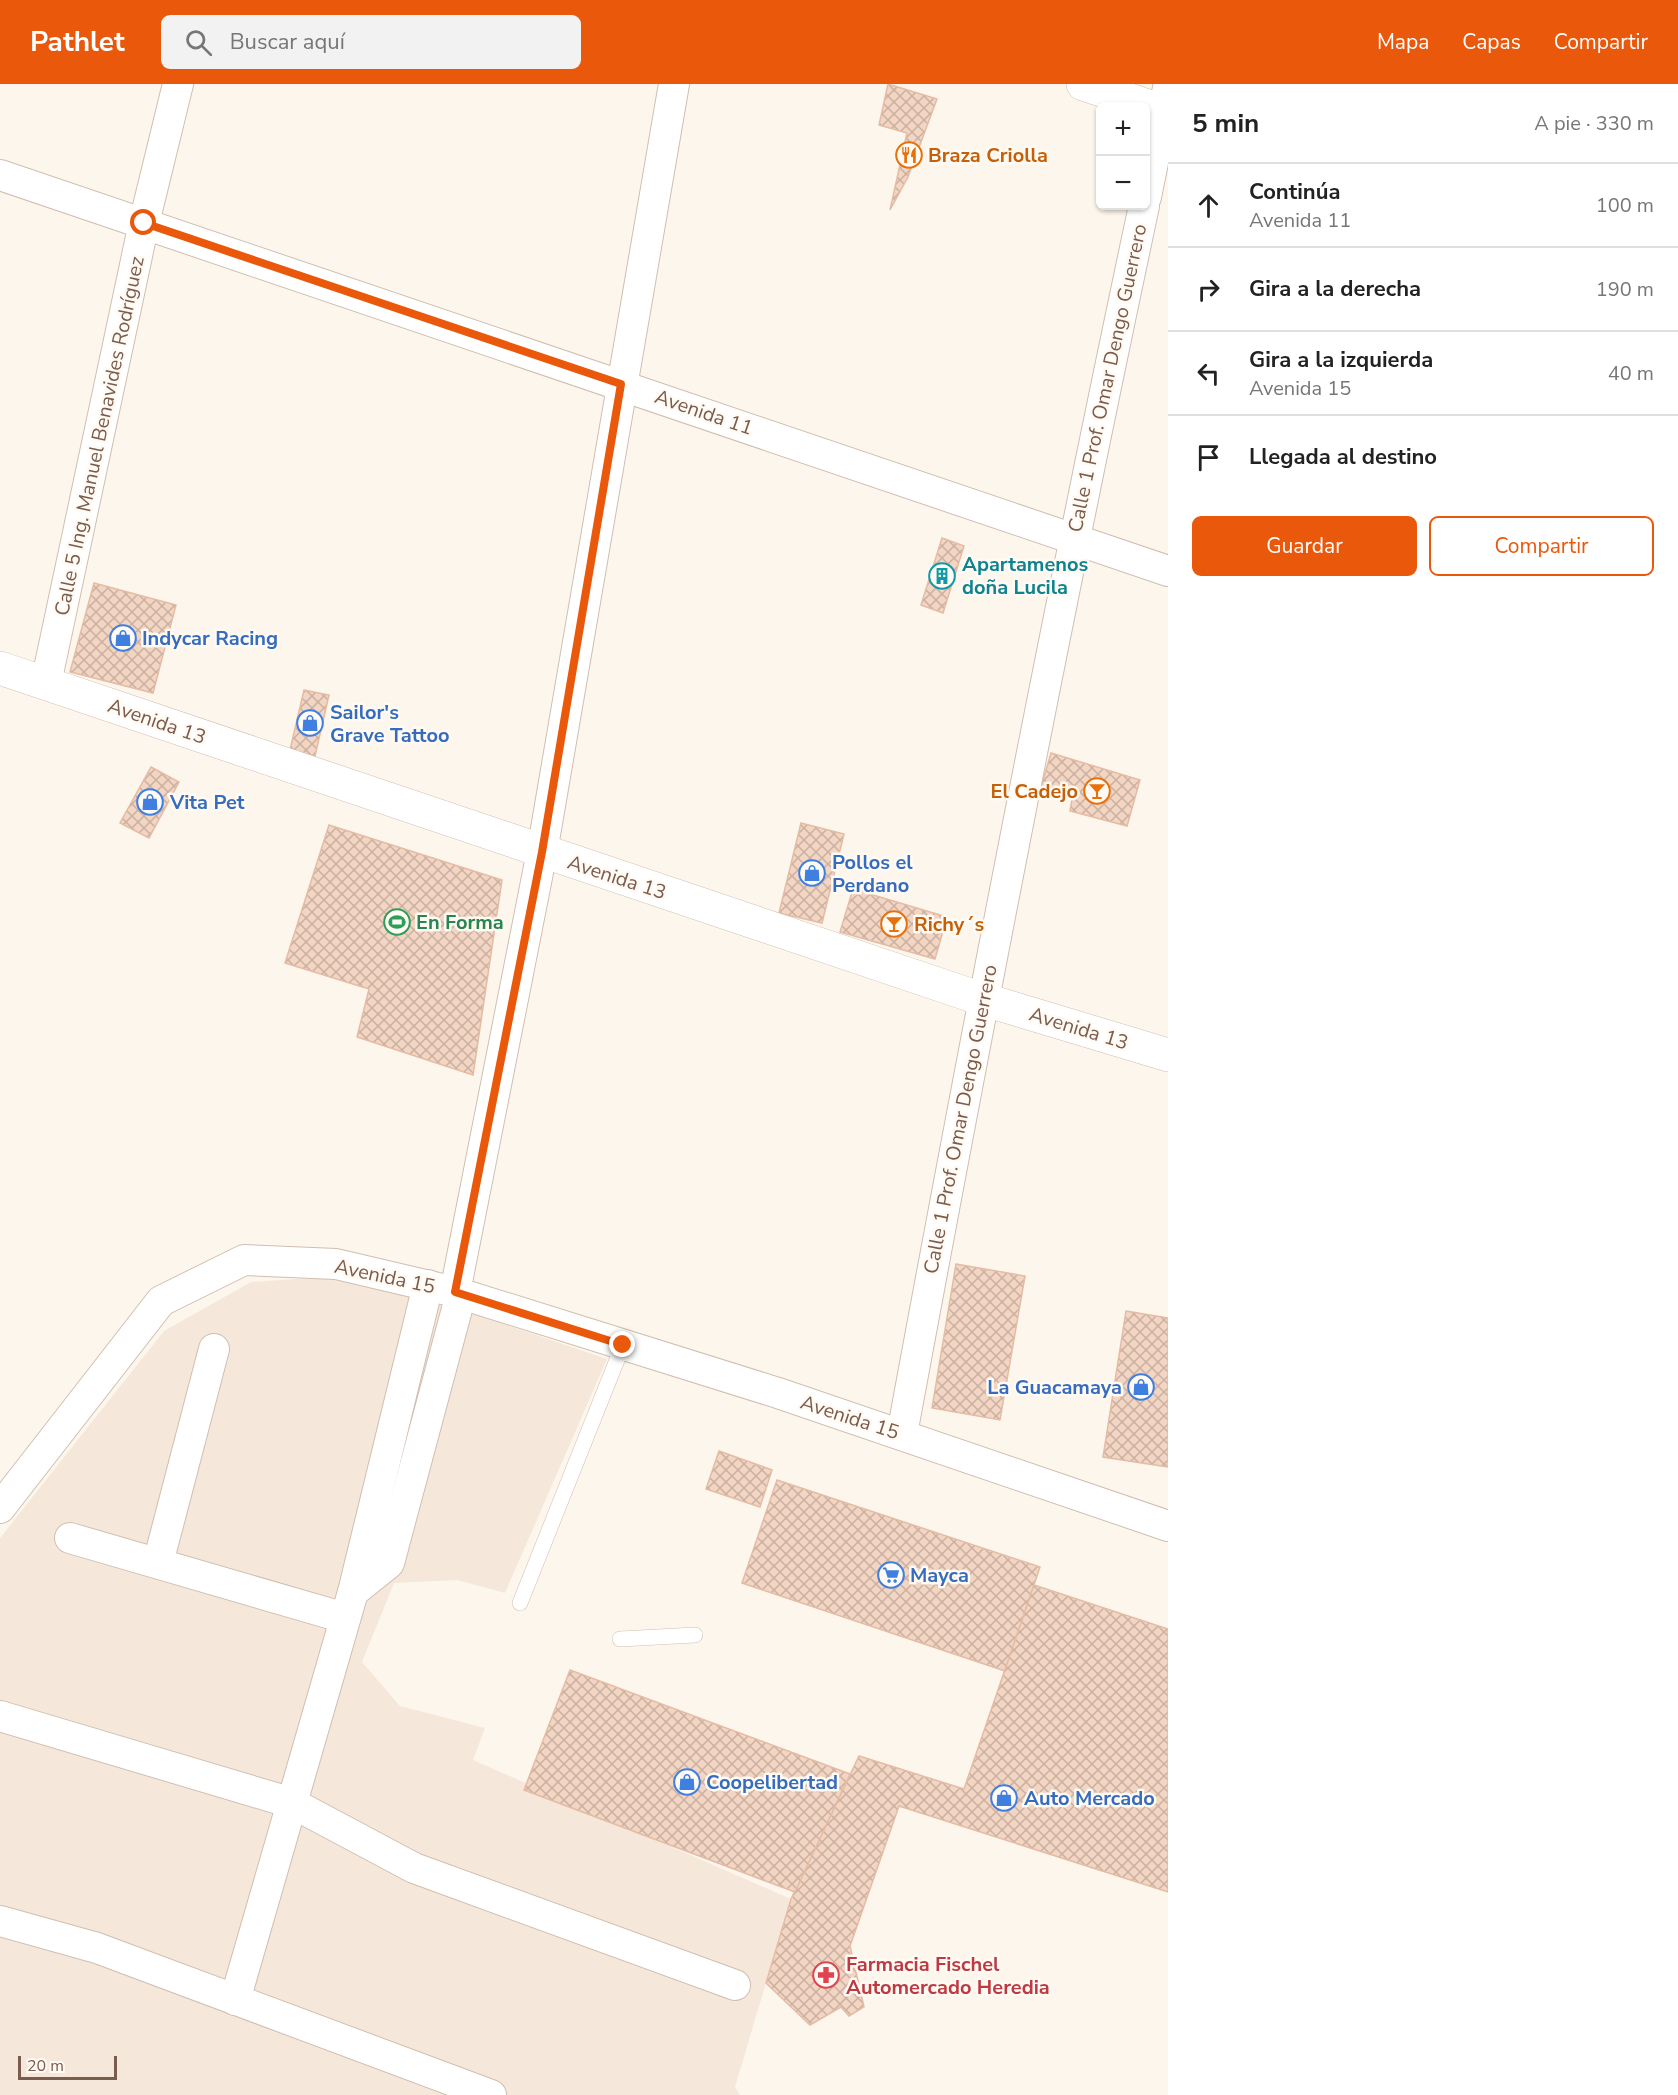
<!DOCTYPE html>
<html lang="es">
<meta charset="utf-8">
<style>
:root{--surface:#fff;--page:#f2f2f2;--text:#222;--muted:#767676;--line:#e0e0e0;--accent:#ea580c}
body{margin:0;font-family:"Nunito Sans",sans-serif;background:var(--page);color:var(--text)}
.controls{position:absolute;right:18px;top:18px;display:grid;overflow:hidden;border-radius:9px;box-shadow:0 2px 4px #0004}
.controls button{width:54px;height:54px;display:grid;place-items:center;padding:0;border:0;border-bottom:2px solid var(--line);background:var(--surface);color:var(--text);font:30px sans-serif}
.scale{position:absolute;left:18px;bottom:15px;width:99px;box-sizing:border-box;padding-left:6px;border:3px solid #7a5c4d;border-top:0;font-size:16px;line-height:21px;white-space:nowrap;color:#7a5c4d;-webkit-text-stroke:4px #fffaf3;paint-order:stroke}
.stop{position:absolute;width:18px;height:18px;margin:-14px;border:4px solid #ea580c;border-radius:50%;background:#fff}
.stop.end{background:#ea580c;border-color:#fff;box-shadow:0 2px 6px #0008}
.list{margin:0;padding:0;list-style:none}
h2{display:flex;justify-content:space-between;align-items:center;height:78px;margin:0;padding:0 24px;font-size:26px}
h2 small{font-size:20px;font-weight:400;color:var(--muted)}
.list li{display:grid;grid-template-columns:39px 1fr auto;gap:18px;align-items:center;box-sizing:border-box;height:84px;padding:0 24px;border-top:2px solid var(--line)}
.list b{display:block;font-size:22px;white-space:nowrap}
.list p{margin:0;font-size:20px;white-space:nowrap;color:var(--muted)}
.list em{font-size:20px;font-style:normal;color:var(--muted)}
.actions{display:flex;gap:12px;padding:18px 24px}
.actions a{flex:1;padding:14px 0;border:2px solid var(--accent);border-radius:9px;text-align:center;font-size:21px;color:var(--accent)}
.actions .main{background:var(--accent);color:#fff}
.icon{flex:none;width:33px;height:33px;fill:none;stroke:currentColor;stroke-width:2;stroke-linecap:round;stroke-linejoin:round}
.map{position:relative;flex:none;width:1168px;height:2011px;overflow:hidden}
header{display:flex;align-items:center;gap:36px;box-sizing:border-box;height:84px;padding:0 30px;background:var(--accent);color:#fff}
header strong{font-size:28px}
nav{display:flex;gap:33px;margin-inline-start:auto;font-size:21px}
.search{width:420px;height:54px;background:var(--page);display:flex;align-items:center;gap:15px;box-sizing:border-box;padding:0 21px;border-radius:9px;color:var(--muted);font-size:22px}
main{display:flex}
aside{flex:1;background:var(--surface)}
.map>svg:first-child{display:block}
</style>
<header>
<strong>Pathlet</strong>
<div class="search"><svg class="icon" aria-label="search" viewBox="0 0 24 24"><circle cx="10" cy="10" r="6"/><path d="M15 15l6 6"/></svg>Buscar aquí</div>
<nav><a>Mapa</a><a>Capas</a><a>Compartir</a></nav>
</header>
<main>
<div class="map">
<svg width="1168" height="2011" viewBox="0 0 1168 2011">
<defs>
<pattern id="building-cross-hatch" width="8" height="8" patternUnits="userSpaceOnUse" patternTransform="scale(1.5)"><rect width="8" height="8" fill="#f3d5c3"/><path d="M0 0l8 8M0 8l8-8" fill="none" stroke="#cab0a1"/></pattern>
</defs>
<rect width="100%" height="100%" fill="#fdf6ec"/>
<polygon fill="#f5e8da" points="327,1193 418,1211 607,1275 505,1509 457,1496 394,1499 362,1578 400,1622 485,1644 473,1676 791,1815 735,2003 740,2011 0,2011 0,1454 164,1247 251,1198"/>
<g fill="url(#building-cross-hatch)" stroke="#e6bba3" stroke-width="1.5">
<polygon points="888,0 937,15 908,93 890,126 907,49 879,41"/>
<polygon points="942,454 964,462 943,529 921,521"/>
<polygon points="94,499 176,521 153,609 70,588"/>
<polygon points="304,606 329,611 315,672 290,666"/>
<polygon points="1051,669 1140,696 1127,742 1070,727 1073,710 1041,703"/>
<polygon points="151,683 179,698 149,754 120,739"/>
<polygon points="801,739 844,750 822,839 779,829"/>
<polygon points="329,741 502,796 473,991 357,953 369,905 285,879"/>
<polygon points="853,805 947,833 935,875 840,848"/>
<polygon points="956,1180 1025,1192 1000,1336 932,1324"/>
<polygon points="1126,1227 1168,1234 1168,1383 1103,1373"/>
<polygon points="719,1367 772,1386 760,1423 706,1405"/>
<polygon points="777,1396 1040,1483 1005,1587 742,1499"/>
<polygon points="1034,1501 1168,1545 1168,1808 899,1722 850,1862 864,1923 849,1932 841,1923 810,1941 766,1899 791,1815 859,1672 964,1705"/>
<polygon points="570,1586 850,1690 795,1808 524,1706"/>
</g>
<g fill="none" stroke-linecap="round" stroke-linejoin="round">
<g stroke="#d1beb0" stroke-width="16">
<g id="service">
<polyline points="520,1519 623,1261"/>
<polyline points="620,1555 695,1551"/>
</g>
</g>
<g stroke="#d1beb0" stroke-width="32">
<g id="minor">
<polyline points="0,91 1168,487"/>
<polyline points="1146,113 1168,4"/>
<polyline points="46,599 144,139 178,0"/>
<polyline points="455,1208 542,768 674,0"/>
<path d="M902 1350C978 939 1057 530 1144 122"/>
<polyline points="0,1424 161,1217 244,1176 336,1180 455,1208 778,1309 1168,1442"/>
<polyline points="70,1454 345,1534"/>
<polyline points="158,1479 214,1265"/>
<polyline points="353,1508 389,1479 461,1210"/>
<polyline points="0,1632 292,1719 414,1784 735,1901"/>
<polyline points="0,1837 97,1864 491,2011"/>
<polyline points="235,1916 353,1508 428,1201"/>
</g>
</g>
<g stroke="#d1beb0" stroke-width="34">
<g id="tertiary">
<polyline points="1083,0 1168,29"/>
<polyline points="0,584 982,915 1168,971"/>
</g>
</g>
<use href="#service" stroke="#fff" stroke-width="15"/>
<use href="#minor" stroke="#fff" stroke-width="30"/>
<use href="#tertiary" stroke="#fff" stroke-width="33"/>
</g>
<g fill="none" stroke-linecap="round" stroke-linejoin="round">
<polyline stroke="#ea580c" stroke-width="8" points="144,139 621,300 542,768 455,1208 623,1261"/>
</g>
<defs>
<g id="restaurant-ring" transform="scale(1.35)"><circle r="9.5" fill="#fffaf3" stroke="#e8710a" stroke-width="1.5"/><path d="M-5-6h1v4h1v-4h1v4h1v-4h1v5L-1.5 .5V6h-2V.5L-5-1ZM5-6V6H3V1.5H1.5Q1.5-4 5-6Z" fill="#e8710a"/></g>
<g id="building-ring" transform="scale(1.35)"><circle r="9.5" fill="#fffaf3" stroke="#0f9aa8" stroke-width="1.5"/><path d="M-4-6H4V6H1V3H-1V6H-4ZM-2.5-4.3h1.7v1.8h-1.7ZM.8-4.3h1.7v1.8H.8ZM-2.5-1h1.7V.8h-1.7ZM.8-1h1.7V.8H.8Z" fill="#0f9aa8"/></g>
<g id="shop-ring" transform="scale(1.35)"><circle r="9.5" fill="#fffaf3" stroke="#3f7fe0" stroke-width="1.5"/><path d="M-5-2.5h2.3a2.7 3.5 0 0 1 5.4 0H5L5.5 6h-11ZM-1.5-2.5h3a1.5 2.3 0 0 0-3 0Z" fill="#3f7fe0"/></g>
<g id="bar-ring" transform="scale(1.35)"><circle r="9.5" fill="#fffaf3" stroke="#e8710a" stroke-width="1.5"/><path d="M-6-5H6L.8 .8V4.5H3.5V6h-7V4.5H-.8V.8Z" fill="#e8710a"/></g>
<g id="stadium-ring" transform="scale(1.35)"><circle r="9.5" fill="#fffaf3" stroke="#2e9e5b" stroke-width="1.5"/><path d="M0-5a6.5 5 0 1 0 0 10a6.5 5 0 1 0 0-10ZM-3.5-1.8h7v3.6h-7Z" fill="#2e9e5b"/></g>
<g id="supermarket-ring" transform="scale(1.35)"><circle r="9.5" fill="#fffaf3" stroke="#3f7fe0" stroke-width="1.5"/><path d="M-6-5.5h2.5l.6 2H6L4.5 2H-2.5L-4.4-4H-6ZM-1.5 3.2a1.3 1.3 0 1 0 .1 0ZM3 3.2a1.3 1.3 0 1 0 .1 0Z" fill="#3f7fe0"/></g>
<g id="pharmacy-ring" transform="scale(1.35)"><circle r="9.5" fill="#fffaf3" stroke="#e0444e" stroke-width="1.5"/><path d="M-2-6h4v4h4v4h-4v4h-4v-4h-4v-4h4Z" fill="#e0444e"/></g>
</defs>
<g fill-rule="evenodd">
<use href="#restaurant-ring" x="909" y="71"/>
<use href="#building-ring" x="942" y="492"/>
<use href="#shop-ring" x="123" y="554"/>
<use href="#shop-ring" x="310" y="639"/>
<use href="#bar-ring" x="1097" y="707"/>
<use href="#shop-ring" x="150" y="718"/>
<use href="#shop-ring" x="812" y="789"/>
<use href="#stadium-ring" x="397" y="838"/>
<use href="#bar-ring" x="894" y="840"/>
<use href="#shop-ring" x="1141" y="1303"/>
<use href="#supermarket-ring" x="891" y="1491"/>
<use href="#shop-ring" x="687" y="1698"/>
<use href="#shop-ring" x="1004" y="1714"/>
<use href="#pharmacy-ring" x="826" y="1891"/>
</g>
<g text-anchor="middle" stroke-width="5" stroke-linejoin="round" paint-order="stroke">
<g font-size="20" font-weight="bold" fill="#c56008" stroke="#fffaf3" text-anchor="start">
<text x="928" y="78">Braza Criolla</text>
<text x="1078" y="714" text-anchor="end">El Cadejo</text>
<text x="914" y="847">Richy´s</text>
</g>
<g font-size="20" fill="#7a5c4d" stroke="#fffaf3">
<text transform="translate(1107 294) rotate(-78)" y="7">Calle 1 Prof. Omar Dengo Guerrero</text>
<text transform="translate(704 328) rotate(19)" y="7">Avenida 11</text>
<text transform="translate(99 352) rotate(-78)" y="7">Calle 5 Ing. Manuel Benavides Rodríguez</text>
<text transform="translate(157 637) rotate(19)" y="7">Avenida 13</text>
<text transform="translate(617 793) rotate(18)" y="7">Avenida 13</text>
<text transform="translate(1079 944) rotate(17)" y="7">Avenida 13</text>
<text transform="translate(960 1035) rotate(-79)" y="7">Calle 1 Prof. Omar Dengo Guerrero</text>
<text transform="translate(385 1192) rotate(12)" y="7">Avenida 15</text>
<text transform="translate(850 1333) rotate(18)" y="7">Avenida 15</text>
</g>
<g font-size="20" font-weight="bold" fill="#0d838f" stroke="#fffaf3" text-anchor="start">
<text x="962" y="487">Apartamenos<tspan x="962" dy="23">doña Lucila</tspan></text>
</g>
<g font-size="20" font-weight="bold" fill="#366cbe" stroke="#fffaf3" text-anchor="start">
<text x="142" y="561">Indycar Racing</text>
<text x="330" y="635">Sailor's<tspan x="330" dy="23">Grave Tattoo</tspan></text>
<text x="170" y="725">Vita Pet</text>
<text x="832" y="785">Pollos el<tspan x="832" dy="23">Perdano</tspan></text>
<text x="1122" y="1310" text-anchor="end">La Guacamaya</text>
<text x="910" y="1498">Mayca</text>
<text x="706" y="1705">Coopelibertad</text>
<text x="1024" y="1721">Auto Mercado</text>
</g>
<g font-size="20" font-weight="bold" fill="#27864d" stroke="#fffaf3" text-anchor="start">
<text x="416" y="845">En Forma</text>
</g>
<g font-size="20" font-weight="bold" fill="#be3a42" stroke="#fffaf3" text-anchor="start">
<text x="846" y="1887">Farmacia Fischel<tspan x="846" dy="23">Automercado Heredia</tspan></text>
</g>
</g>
</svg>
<div class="controls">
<button>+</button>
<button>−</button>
</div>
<div class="scale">20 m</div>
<div class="stop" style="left:144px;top:139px"></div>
<div class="stop end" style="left:623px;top:1261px"></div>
</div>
<aside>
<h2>5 min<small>A pie · 330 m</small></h2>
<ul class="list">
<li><svg class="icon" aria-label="ahead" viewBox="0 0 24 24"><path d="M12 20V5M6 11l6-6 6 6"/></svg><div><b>Continúa</b><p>Avenida 11</p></div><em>100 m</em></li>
<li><svg class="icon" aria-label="right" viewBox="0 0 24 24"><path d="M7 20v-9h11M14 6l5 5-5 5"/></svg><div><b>Gira a la derecha</b></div><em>190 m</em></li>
<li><svg class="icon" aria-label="left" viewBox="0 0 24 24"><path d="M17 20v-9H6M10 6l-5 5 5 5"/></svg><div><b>Gira a la izquierda</b><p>Avenida 15</p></div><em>40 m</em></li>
<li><svg class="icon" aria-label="arrive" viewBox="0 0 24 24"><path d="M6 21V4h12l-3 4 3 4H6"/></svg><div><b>Llegada al destino</b></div></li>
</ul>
<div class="actions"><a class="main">Guardar</a><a>Compartir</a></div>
</aside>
</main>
